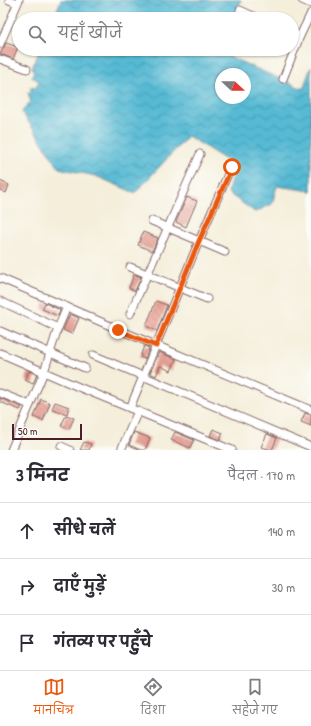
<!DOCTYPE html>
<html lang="hi">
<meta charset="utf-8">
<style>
:root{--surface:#fff;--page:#f2f2f3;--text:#2b2b33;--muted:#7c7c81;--line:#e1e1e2;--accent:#ea580c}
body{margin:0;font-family:"Patrick Hand","Playpen Sans Deva",sans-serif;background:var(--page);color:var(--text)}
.compass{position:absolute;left:215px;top:68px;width:36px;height:36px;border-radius:50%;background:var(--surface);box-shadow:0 1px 3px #0004;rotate:112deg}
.scale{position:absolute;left:12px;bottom:10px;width:70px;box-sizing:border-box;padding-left:4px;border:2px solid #4a1f2b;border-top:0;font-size:11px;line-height:14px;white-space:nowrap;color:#4a1f2b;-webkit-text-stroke:3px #fdfcf7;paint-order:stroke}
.stop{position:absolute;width:12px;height:12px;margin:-9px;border:3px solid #ea580c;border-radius:50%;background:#fff}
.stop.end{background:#ea580c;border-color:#fff;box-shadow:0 1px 4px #0008}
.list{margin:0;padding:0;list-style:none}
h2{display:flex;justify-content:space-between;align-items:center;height:52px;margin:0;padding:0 16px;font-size:17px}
h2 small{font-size:13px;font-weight:400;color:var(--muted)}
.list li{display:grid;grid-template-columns:26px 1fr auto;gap:12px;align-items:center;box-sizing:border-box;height:56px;padding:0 16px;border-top:1px solid var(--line)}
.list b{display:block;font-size:15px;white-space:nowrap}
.list em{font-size:13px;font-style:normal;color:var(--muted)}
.icon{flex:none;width:22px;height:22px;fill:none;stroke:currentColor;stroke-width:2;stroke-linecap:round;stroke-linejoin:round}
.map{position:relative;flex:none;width:311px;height:450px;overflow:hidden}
.search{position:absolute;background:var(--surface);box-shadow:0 1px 3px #0004;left:12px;right:12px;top:12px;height:44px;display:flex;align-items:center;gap:10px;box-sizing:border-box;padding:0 14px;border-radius:22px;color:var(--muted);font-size:15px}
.sheet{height:220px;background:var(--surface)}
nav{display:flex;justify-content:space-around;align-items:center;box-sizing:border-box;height:56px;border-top:1px solid var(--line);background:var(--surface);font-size:11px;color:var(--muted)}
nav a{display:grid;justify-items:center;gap:2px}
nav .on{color:var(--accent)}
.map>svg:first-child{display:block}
</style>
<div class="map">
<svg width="311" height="450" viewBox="0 0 311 450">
<defs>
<pattern id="water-waves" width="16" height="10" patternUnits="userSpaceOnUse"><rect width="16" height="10" fill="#56bad4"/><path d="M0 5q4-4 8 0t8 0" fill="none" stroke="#4997ac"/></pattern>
<pattern id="building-back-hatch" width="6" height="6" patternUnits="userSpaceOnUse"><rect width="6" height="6" fill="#e49487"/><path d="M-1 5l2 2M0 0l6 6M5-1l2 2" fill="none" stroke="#bb786f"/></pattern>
</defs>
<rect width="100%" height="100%" fill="#fdfcf7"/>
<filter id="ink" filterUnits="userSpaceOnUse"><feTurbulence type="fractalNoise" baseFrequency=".025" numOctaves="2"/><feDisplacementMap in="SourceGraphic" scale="8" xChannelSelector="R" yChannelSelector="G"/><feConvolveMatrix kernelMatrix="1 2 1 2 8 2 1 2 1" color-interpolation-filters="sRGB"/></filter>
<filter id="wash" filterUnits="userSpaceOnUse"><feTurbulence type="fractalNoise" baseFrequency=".012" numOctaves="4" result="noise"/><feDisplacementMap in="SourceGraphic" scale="16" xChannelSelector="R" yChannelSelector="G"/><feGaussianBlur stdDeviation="0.9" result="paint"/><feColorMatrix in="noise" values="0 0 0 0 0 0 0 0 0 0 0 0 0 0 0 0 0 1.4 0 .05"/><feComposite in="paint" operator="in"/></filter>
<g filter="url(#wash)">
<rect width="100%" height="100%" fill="#f4eeda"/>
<g fill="url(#water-waves)" stroke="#506c80" fill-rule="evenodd">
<polygon points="61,0 241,0 234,19 53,19"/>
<path d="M40 49H222L221 53 303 89 311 67V191L277 186 272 204 255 212 228 193 234 165 188 136 135 193 96 176 59 168 22 112 27 105 31 102 28 93 31 92V87L36 88 39 81 32 77 34 71 32 68ZM221 74H245V98H221Z"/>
</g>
<g id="blocks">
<g fill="url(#building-back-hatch)">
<polygon points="6,43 18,47 13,59 0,54"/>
<polygon points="0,181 9,185 6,193 0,190"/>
<polygon points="187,197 197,201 186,227 176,222"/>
<polygon points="143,232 158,238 152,251 138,245"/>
<polygon points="134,274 141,277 135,291 129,288"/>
<polygon points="156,301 167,305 157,331 146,326"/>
<polygon points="45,303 60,310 58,316 42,309"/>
<polygon points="70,314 79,318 72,334 63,330"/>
<polygon points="144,346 149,348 145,359 140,357"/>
<polygon points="159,352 176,359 171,371 160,366 156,376 150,373"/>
<polygon points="29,371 37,374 33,384 25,380"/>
<polygon points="0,398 22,407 20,410 0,402"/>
<polygon points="41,399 50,403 43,421 34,417"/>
<polygon points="55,402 69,407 67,414 52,409"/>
<polygon points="305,413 311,415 311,426 301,422"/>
<polygon points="66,415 74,418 69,429 61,426"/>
<polygon points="213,429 223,433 220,440 210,436"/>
<polygon points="134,432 150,438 145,450 141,450 129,445"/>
<polygon points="175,432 194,440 190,448 171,440"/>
<polygon points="267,434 277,438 272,450 261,447"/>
<polygon points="84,442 91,444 89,450 80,450"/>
</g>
</g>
</g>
<g filter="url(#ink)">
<use href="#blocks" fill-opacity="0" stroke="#866768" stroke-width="1"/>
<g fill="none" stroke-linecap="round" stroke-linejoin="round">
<g stroke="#866768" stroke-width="9">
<g id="minor">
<polyline points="9,0 17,3"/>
<polyline points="302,0 311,4"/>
<polyline points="240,10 260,19"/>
<polyline points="292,33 300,36"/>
<polyline points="0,44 19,0"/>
<polyline points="0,59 27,69"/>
<polyline points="283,79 300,36 311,13"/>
<polyline points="152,221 225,252"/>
<polyline points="130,267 207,299"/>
<polyline points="0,278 129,334 311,410"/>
<polyline points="0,301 58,328"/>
<polyline points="130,314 200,154"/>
<polyline points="0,331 85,368"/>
<polyline points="0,353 81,388 232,450"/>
<polyline points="93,355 311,447"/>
<polyline points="0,393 30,405"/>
<polyline points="130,408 199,241 231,167"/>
<polyline points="61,446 70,450"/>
<polyline points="11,450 44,372 58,328 67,307"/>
<polyline points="121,450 138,411"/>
</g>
</g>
<use href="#minor" stroke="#fff" stroke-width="7"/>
</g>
</g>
<g fill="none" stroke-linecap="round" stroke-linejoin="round" filter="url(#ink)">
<polyline stroke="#ea580c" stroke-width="5" points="118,330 156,346 199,241 232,167"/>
</g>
</svg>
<svg class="compass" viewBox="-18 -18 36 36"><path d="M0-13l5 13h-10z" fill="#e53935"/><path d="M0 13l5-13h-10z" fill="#7c7c81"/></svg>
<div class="scale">50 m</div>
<div class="stop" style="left:232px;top:167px"></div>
<div class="stop end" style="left:118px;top:330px"></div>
<div class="search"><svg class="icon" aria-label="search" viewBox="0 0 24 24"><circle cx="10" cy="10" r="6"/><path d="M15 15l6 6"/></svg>यहाँ खोजें</div>
</div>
<section class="sheet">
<h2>3 मिनट<small>पैदल · 170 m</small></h2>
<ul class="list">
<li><svg class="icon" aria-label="ahead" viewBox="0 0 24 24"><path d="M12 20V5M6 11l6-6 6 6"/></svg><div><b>सीधे चलें</b></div><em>140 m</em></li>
<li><svg class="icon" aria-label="right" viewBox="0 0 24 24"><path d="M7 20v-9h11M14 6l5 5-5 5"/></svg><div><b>दाएँ मुड़ें</b></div><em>30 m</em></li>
<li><svg class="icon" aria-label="arrive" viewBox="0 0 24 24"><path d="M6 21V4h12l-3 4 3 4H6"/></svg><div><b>गंतव्य पर पहुँचे</b></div></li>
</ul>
</section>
<nav>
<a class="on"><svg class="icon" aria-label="map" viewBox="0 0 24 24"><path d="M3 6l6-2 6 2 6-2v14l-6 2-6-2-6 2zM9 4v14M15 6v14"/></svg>मानचित्र</a>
<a><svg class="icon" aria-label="directions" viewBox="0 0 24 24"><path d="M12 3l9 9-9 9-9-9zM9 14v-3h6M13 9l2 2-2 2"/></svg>दिशा</a>
<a><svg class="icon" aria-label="saved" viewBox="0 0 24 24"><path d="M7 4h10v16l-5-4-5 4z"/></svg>सहेजे गए</a>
</nav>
